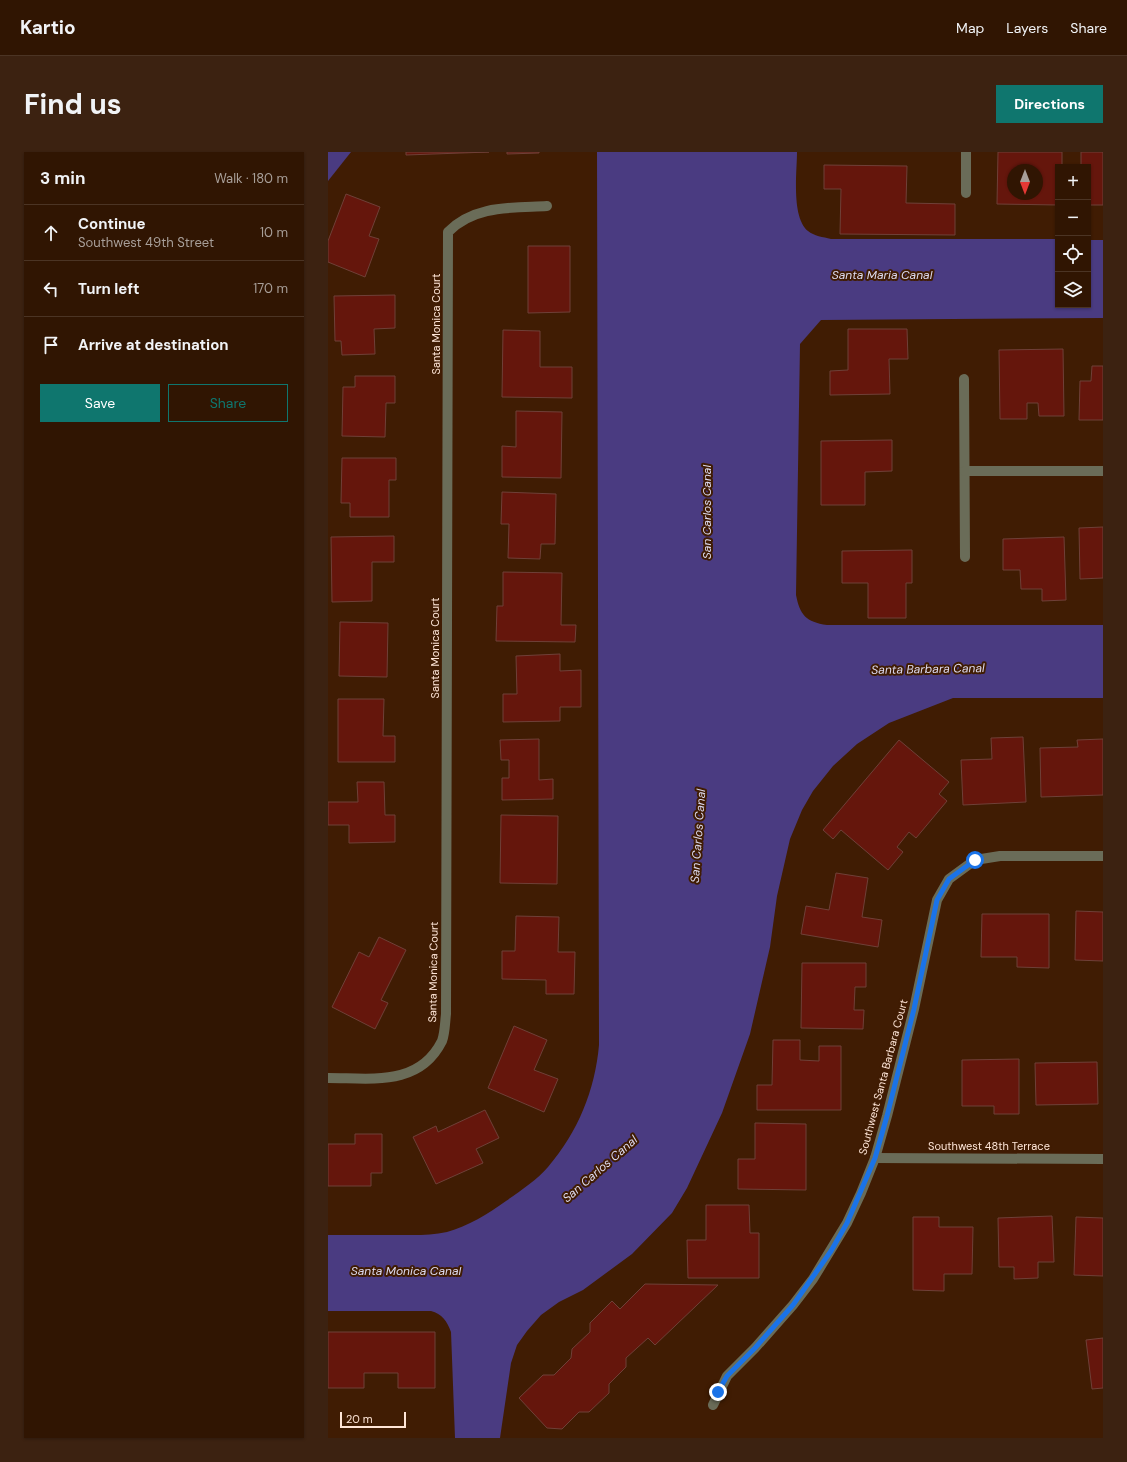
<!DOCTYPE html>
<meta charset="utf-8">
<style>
:root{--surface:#301502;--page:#3c2211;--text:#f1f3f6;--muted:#a89f99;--line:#4b3424;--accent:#0f766e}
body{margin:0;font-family:"DM Sans",sans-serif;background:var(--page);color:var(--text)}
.controls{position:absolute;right:12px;top:12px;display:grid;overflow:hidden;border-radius:0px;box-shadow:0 1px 3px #0004}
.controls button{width:36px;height:36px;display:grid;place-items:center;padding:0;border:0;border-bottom:1px solid var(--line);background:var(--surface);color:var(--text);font:20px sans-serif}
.compass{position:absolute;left:679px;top:12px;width:36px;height:36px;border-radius:50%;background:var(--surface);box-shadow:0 1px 3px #0004;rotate:180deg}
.scale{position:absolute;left:12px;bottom:10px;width:66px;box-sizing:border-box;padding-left:4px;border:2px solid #fee5d7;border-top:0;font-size:11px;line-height:14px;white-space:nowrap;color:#fee5d7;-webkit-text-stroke:3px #401c03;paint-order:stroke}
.stop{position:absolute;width:12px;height:12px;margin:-9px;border:3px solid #1a73e8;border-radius:50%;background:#fff}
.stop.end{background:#1a73e8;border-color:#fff;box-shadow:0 1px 4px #0008}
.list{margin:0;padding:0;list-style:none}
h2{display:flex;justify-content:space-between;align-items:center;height:52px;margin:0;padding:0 16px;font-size:17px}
h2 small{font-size:13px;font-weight:400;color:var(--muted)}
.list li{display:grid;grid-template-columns:26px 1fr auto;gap:12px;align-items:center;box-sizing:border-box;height:56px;padding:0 16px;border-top:1px solid var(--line)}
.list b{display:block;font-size:15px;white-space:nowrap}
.list p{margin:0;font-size:13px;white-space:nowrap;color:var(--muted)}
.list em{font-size:13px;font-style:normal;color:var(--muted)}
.actions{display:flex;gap:8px;padding:12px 16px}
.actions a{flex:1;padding:9px 0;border:1px solid var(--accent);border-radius:0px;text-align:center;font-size:14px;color:var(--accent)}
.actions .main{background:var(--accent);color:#fff}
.icon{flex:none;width:22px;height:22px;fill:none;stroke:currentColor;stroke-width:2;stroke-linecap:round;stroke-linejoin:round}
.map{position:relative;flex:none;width:775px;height:1286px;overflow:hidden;border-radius:0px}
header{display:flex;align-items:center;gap:24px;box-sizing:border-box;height:56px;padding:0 20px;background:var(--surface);border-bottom:1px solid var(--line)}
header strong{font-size:19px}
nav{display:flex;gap:22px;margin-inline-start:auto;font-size:14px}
.intro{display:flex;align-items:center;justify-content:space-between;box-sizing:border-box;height:96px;padding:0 24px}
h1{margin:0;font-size:28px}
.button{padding:10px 18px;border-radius:0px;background:var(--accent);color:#fff;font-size:14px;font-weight:700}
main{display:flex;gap:24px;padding:0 24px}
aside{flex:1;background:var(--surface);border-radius:0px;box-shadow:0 1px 3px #0004}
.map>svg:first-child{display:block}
</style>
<header>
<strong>Kartio</strong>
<nav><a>Map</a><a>Layers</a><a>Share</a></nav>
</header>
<div class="intro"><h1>Find us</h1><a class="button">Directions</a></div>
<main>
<aside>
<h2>3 min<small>Walk · 180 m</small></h2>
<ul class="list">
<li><svg class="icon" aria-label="ahead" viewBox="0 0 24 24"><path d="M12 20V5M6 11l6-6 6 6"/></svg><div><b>Continue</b><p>Southwest 49th Street</p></div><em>10 m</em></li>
<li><svg class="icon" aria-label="left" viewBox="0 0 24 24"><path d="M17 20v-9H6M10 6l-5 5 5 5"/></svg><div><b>Turn left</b></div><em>170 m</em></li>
<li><svg class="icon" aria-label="arrive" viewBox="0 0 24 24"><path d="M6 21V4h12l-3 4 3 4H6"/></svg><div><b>Arrive at destination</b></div></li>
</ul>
<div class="actions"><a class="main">Save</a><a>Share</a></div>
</aside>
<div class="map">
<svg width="775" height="1286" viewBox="0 0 775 1286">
<rect width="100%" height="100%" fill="#401c03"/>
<g fill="#4a3b81">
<polygon points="0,0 23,0 0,29"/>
<path d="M269 0H469C469 20 463 65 480 79 486 84 495 85 503 87H730V153H760V88H775V166L493 168 472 192 468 443C472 463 478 470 499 473H775V546H625L561 571 529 592 505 614 485 639 474 658 462 687 449 744 442 795 422 882 394 961 359 1036 344 1061 304 1102 255 1138 231 1150 213 1163 199 1179 189 1193 183 1211 172 1286H127L123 1180C119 1169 114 1162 103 1159H0V1083C22 1083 45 1083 67 1083 84 1083 102 1084 119 1080 140 1074 160 1062 178 1049 192 1039 209 1028 220 1015 250 980 267 938 271 893Z"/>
</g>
<g fill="#65160c" stroke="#6f4038" fill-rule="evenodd">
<polygon points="78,0 161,0 78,3"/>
<polygon points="179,0 211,0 211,1 179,2"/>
<path d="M670 0H734V15H730V53L669 52ZM685 18H709V42H685Z"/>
<polygon points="753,0 775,0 775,53 760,53 760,15 753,15"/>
<polygon points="496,13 579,14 578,51 627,52 627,83 512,82 513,37 496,37"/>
<polygon points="18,42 52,55 41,84 51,87 37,125 0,110 0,89"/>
<polygon points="200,94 242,94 242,160 200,161"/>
<polygon points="67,143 67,176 46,177 47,202 14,203 13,189 7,189 6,144"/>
<polygon points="520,177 579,177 580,207 561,207 562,242 502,243 502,219 520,218"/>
<polygon points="175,178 212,179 212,215 244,215 244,246 174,245"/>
<polygon points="735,197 736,264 711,264 710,251 699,251 699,267 672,267 671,198"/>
<polygon points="764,214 775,214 775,268 751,268 752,229 763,229"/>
<polygon points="27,224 67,224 67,251 58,251 57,285 14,284 15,235 27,235"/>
<polygon points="188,259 234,260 233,326 174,325 174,294 188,295"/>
<polygon points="564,288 564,319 537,320 537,353 493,353 493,289"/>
<polygon points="14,306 68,306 68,328 61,328 61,365 22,365 22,351 13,351"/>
<polygon points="174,340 228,342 227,392 213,392 212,407 180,406 181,372 173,372"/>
<polygon points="775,375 775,426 752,427 751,376"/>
<polygon points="66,384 66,410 44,410 44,449 4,450 3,385"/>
<polygon points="736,385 738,448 714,449 714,437 693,437 692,418 675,418 675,387"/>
<polygon points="584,398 584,431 578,431 578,466 540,466 540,431 514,431 514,399"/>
<polygon points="175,420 234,421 233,473 248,473 247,490 168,489 169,454 175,454"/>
<polygon points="12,470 60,471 59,525 11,524"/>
<polygon points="232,502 232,519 253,518 253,555 232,555 232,569 175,570 175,542 189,542 188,504"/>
<polygon points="10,547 56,547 55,584 67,584 67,610 10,610"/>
<polygon points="695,585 698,650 635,653 633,608 664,607 663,586"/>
<polygon points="211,587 211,628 225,627 225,647 174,648 174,626 181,626 181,608 173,608 172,588"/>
<polygon points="775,587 775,643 713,645 712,596 750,595 749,588"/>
<polygon points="571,588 621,630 611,642 619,649 588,686 581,680 569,695 575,700 560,718 513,678 505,687 495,678"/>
<polygon points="29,630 56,630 57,663 67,663 67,690 21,691 21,673 0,673 0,650 30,650"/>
<polygon points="173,663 230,664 229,732 172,731"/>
<polygon points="508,721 540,726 534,765 554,768 550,795 473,782 478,754 501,758"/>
<polygon points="748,759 775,760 775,809 747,808"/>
<polygon points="654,762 721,762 721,816 689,815 689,805 653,805"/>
<polygon points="188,764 231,765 230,800 247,800 246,842 218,842 218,828 174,827 174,799 187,799"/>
<polygon points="51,785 78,798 53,848 60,851 47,877 4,855 31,800 41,805"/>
<polygon points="474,811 538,811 538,835 527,835 526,858 536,858 535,877 473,876"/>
<polygon points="186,874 219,888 206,918 230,927 216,960 160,936"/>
<polygon points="445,888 472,888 472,908 491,909 491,894 513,894 513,958 429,958 429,933 444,933"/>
<polygon points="691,907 691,962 666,962 666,954 634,954 634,908"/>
<polygon points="769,910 770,952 708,953 707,911"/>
<polygon points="157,958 171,986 148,997 155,1011 108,1032 85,985 108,974 110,980"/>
<polygon points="427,971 478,972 478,1038 410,1037 410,1007 427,1007"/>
<polygon points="27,982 54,982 54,1021 43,1021 43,1034 0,1034 0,992 27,992"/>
<polygon points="378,1053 421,1053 422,1081 431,1081 431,1126 360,1126 359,1088 378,1088"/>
<polygon points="724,1064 726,1110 710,1110 710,1126 686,1127 686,1115 671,1115 670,1066"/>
<polygon points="585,1065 611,1065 611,1075 645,1075 644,1122 616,1122 616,1139 585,1138"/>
<polygon points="748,1065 775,1066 775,1124 746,1123"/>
<polygon points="317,1132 390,1133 327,1193 320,1186 298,1206 298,1215 281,1232 281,1241 261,1260 251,1260 234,1277 219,1276 191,1246 215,1223 226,1223 243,1206 244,1197 262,1180 262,1171 284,1149 292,1157"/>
<polygon points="0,1180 107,1180 107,1236 70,1236 70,1221 36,1221 36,1236 0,1236"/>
<polygon points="775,1186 775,1236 764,1237 758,1188"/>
</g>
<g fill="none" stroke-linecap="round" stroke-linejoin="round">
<g stroke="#6a6c58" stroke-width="10">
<polyline points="638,0 638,41"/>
<polyline points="636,227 637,405"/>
<polyline points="637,319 775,319"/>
<path d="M0 926C43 926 91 935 114 889 117 881 117 870 118 862L120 80C146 53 184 56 219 54"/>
<polyline points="547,1006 775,1007"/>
<polyline points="385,1253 399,1224 427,1196 465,1153 485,1127 519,1071 533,1041 547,1006 559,964 586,857 609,748 621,727 647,708 672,704 775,704"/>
</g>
</g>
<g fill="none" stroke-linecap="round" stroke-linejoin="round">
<polyline stroke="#1a73e8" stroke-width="5" points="390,1240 399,1224 427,1196 465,1153 503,1099 519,1071 547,1006 559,964 586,857 609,748 621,727 647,708"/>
</g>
<g text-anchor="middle" stroke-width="4" stroke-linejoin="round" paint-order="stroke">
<g font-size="11" fill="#fee5d7" stroke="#401c03">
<text transform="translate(108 172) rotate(-90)" y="4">Santa Monica Court</text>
<text transform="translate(107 496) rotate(-90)" y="4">Santa Monica Court</text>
<text transform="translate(105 820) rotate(-89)" y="4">Santa Monica Court</text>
<text transform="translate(555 925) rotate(-75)" y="4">Southwest Santa Barbara Court</text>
<text x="661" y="998">Southwest 48th Terrace</text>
</g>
<g font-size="12" font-style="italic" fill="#dddbf0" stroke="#401c03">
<text x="554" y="127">Santa Maria Canal</text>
<text transform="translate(379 360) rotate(-90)" y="4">San Carlos Canal</text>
<text transform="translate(600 517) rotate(-1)" y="4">Santa Barbara Canal</text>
<text transform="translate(370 684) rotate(-86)" y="4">San Carlos Canal</text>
<text transform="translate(272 1017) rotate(-41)" y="4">San Carlos Canal</text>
<text x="78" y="1123">Santa Monica Canal</text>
</g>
</g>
</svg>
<div class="controls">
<button>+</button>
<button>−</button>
<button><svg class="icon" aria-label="locate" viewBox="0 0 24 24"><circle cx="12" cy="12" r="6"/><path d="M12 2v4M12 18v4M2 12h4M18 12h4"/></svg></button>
<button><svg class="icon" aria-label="layers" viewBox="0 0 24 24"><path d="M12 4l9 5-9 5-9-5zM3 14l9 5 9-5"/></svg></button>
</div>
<svg class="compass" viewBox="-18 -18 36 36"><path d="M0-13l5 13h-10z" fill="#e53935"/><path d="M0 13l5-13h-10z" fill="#a89f99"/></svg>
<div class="scale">20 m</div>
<div class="stop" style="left:647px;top:708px"></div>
<div class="stop end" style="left:390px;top:1240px"></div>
</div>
</main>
